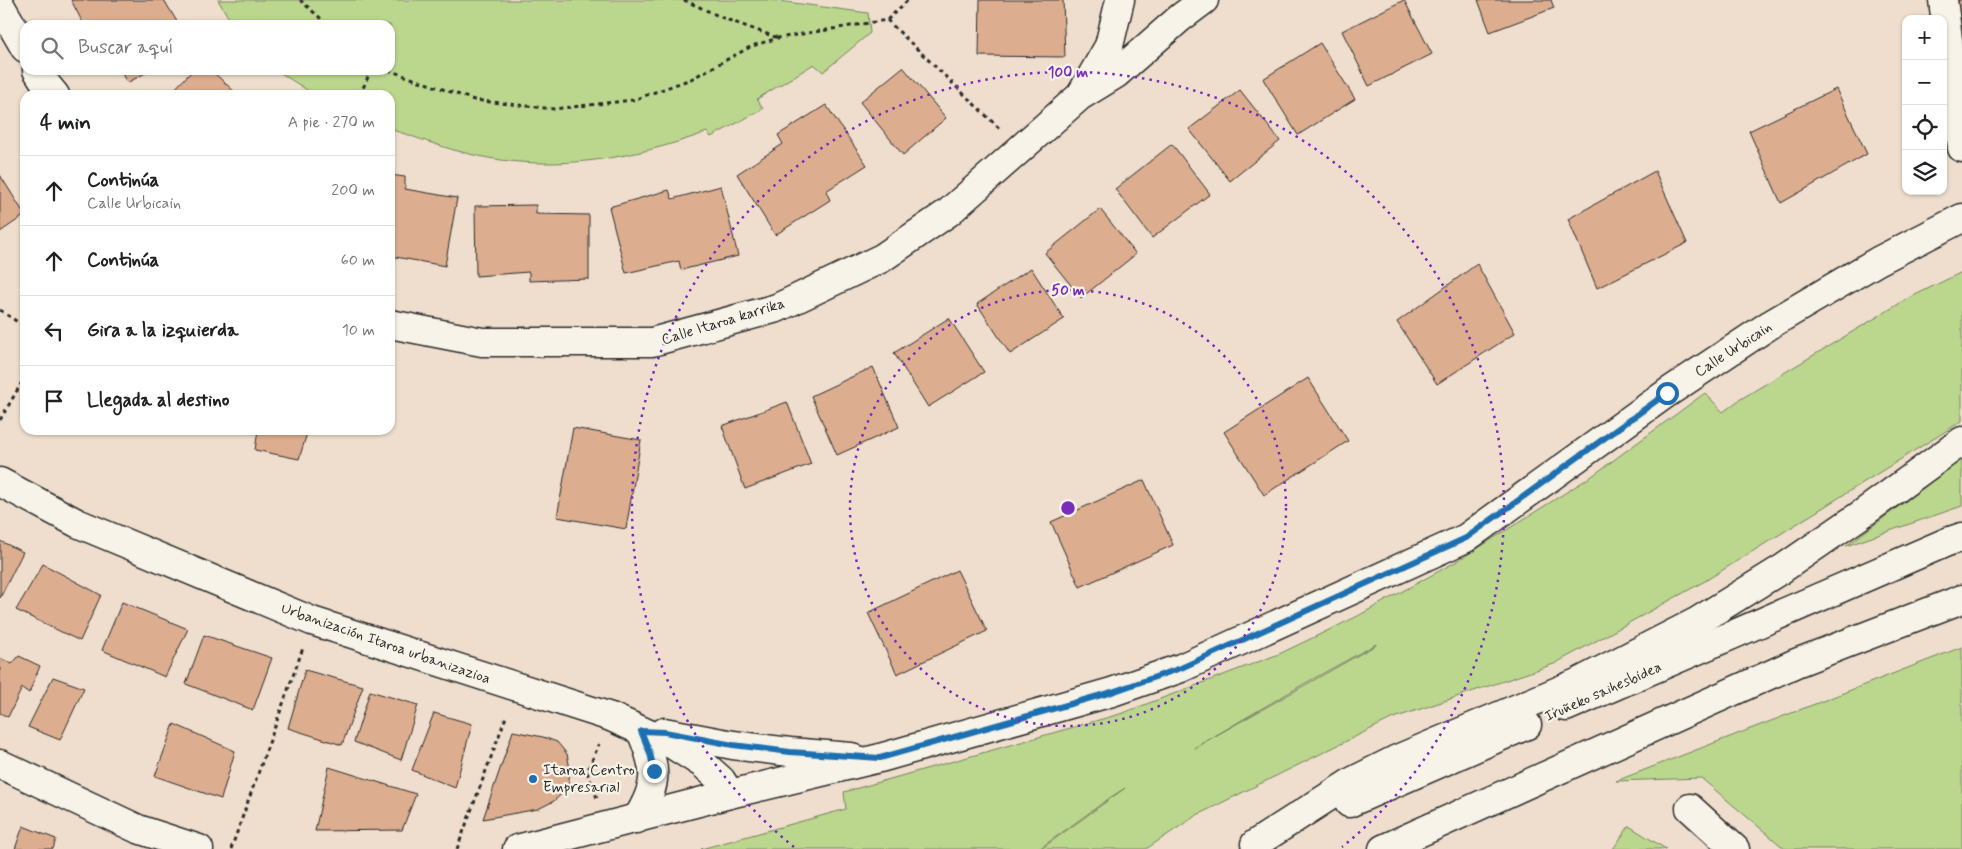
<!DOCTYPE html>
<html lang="es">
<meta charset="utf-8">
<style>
:root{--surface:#fff;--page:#f6f6f6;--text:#202124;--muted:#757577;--line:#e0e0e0}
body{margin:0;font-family:Mynerve,sans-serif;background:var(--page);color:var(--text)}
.controls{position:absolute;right:15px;top:15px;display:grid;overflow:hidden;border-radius:10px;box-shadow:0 1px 4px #0004}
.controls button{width:45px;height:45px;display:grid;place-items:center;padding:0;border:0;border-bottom:1px solid var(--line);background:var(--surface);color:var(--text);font:25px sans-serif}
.stop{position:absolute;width:15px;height:15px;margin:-11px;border:4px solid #1f6fb2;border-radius:50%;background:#fff}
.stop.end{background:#1f6fb2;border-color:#fff;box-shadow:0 1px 5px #0008}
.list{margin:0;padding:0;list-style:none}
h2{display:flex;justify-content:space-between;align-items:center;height:65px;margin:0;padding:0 20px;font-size:21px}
h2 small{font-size:16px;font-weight:400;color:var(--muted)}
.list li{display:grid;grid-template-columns:32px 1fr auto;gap:15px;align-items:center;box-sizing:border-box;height:70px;padding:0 20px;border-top:1px solid var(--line)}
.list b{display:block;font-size:19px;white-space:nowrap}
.list p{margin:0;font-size:16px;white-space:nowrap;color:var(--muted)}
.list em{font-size:16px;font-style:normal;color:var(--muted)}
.icon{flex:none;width:28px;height:28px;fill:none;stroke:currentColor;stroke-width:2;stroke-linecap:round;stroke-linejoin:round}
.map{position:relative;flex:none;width:1962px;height:849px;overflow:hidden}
.search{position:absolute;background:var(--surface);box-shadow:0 1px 4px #0004;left:20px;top:20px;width:375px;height:55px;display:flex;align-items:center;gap:12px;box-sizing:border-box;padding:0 18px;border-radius:15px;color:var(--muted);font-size:19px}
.panel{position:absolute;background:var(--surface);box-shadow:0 1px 4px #0004;left:20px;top:90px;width:375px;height:345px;border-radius:15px}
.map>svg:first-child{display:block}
</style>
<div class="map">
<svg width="1962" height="849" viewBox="0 0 1962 849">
<rect width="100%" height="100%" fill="#efdecd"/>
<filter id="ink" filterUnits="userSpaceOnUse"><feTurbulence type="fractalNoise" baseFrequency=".02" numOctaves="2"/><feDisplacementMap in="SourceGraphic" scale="10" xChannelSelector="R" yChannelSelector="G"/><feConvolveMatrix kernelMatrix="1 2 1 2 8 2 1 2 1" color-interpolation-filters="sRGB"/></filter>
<g filter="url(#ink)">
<g fill="#bbd78e" stroke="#73815c" fill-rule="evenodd">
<path d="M218 0H771L868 13 870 33 823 72 814 64 757 99 763 109 711 137 707 132C634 159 551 173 474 155 446 149 418 138 390 129V95H315L276 70H390V25H233Z"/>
<path d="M1962 272V421L1705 581 1554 664 1391 719 1197 815 1146 849H1041L1125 788 1111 797 1039 849H701L846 809 844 792 1120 714 1279 654 1356 617 1459 560 1592 476 1705 393 1723 412 1739 400 1907 299ZM1376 644V645L1194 748 1302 685Z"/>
<polygon points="1962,459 1962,506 1846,546"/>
<polygon points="1962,647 1962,849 1785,849 1701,778 1616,781"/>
<polygon points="1629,826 1666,849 1613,849"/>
</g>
<g fill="#ddad8f" stroke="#2b2b2b">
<polygon points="71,0 164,0 179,25 84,25"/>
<polygon points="980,0 1063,0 1065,57 979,56"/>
<polygon points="1404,0 1432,54 1369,86 1342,31"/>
<polygon points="1478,0 1551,0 1554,8 1490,32"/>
<polygon points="1957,0 1962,0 1962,20 1959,20"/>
<polygon points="1320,43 1355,99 1298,135 1263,79"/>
<polygon points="903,67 946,118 903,155 860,102"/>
<polygon points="120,70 151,70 127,83"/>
<polygon points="193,70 211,70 238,95 169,95"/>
<polygon points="1836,89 1867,154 1781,203 1749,131"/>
<polygon points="1240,90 1280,141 1230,181 1189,129"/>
<polygon points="826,105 867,165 826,191 830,200 775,235 737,174 783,144 778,135"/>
<polygon points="1172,144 1210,194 1152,238 1115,189"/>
<polygon points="1655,171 1687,243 1597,288 1568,219"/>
<polygon points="0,175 25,215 0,232"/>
<polygon points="390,175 405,177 405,189 457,198 445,266 390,256"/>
<polygon points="721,186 738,256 681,270 679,261 626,273 609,207 669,190 672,199"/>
<polygon points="536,205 536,214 589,215 589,279 529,281 529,272 476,276 475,206"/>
<polygon points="1100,209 1136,254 1081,298 1045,253"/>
<polygon points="1477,264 1515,333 1437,384 1397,322"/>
<polygon points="1031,268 1064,319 1010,354 977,304"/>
<polygon points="949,318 984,372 928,407 894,353"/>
<polygon points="873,367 899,427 837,455 811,396"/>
<polygon points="1308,378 1348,441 1264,495 1224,432"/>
<polygon points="787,402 811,464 745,489 722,426"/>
<polygon points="573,428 641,440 626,529 557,517"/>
<polygon points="258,430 308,430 299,459 255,450"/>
<polygon points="1144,480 1173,545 1080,587 1051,522"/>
<polygon points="0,541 23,552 0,598"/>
<polygon points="43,564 101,595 80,641 16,610"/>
<polygon points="957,570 987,631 897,674 868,613"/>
<polygon points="122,602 188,629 165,677 102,650"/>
<polygon points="204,635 272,658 253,710 186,684"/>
<polygon points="19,656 40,666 29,693 22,688 8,717 0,713 0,658 12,664"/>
<polygon points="305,670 363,686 342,745 288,728"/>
<polygon points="53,677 84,688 60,740 28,727"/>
<polygon points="370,691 418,705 401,760 354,742"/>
<polygon points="434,713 472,724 455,788 412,770"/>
<polygon points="174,724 235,751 221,799 155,776"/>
<polygon points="513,731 543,737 557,742 567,754 570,769 568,788 554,801 538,809 483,819"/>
<polygon points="329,767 416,794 402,830 315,831"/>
<polygon points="23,826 56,839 53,849 15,849"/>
</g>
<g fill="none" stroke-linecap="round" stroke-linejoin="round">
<g stroke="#2b2b2b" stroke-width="31">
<g id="minor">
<polyline points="1943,0 1962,148"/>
<polyline points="0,5 25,48"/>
<polyline points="37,70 46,84 55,95"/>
<polyline points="1082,93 1109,46 1120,0"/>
<polyline points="390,324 482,342 652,342 777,308 882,258 949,212 1080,96 1116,74 1180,18 1204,0"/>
<polyline points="0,482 77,523 312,621 611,717 673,745 703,764 721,780 730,794"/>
<polyline points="664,732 733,745 790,752 851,757"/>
<polyline points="0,764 138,829 199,849"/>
<polyline points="1690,808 1735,849"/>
<path d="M637 819C659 783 657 769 641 731"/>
<polyline points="517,849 730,794 880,758 1112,692 1181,668 1466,538 1667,393 1771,324 1878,261 1962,218"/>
</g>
</g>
<g stroke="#2b2b2b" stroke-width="31">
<g id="highway">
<polyline points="1566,707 1947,542 1962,537"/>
<polyline points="1349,803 1527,725"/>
<polyline points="1255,844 1353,781 1395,760 1577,683 1698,621 1782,569 1859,516 1962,441"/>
<polyline points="1383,849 1796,663 1962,599"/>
</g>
</g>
<g stroke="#2b2b2b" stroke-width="3" stroke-dasharray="4 4" stroke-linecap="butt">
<polyline points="300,0 328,25"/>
<polyline points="684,0 723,18 778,38"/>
<polyline points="887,20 1000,129"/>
<polyline points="388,70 474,100 554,109 633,100 691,79 752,46 778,38 887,20 908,0"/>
<polyline points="360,95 371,70"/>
<polyline points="0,310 25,327"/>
<polyline points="0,420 25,377"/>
<polyline points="597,798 587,772 599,744"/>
<polyline points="231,849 303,648"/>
<polyline points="457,849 507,714"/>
</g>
<use href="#minor" stroke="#f7f3e8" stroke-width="28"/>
<use href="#highway" stroke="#f7f3e8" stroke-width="28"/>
</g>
</g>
<g fill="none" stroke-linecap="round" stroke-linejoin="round" filter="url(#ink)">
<polyline stroke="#1f6fb2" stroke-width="6" points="654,771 650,753 641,731 665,732 733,745 790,752 880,758 1112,692 1181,668 1466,538 1667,393"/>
</g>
<g fill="none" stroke="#7b2cbf" stroke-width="2.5" stroke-dasharray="2.5 5">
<circle cx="1068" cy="508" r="218"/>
<path d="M794 847A436 436 0 1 1 1342 847"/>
</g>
<circle fill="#1f6fb2" stroke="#f7f3e8" stroke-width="2" cx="533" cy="779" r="5"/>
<g text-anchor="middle" stroke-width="4.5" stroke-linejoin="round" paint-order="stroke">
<g font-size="15" fill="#2b2b2b" stroke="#f7f3e8">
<text transform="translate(723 321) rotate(-17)" y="5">Calle Itaroa karrika</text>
<text transform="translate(1733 349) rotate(-33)" y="5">Calle Urbicain</text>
<text transform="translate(386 643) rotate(19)" y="5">Urbanización Itaroa urbanizazioa</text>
<text transform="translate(1603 691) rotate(-24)" y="5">Iruñeko saihesbidea</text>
</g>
<g font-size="15" fill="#2b2b2b" stroke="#f7f3e8" text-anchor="start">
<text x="543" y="775">Itaroa Centro<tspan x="543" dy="17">Empresarial</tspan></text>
</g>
</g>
<circle cx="1068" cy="508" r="8" fill="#7b2cbf" stroke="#f7f3e8" stroke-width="2.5"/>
<g font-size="15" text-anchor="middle" font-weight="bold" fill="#7b2cbf" stroke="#f7f3e8" stroke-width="4.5" stroke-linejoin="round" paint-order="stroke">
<text x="1068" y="77">100 m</text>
<text x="1068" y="295">50 m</text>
</g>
</svg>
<div class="controls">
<button>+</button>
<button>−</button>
<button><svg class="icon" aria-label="locate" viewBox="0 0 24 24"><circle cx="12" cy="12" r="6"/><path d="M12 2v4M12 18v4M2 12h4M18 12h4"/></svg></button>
<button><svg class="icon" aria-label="layers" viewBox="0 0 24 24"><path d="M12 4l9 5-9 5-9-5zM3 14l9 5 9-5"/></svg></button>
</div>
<div class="stop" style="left:1667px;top:393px"></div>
<div class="stop end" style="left:654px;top:771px"></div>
<div class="search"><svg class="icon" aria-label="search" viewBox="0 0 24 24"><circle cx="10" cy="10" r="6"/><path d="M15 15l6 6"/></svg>Buscar aquí</div>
<section class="panel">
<h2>4 min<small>A pie · 270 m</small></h2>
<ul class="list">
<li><svg class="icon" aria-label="ahead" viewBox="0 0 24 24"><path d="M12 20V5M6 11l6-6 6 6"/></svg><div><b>Continúa</b><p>Calle Urbicain</p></div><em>200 m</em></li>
<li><svg class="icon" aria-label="ahead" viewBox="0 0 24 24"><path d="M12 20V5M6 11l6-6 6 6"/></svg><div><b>Continúa</b></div><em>60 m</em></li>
<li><svg class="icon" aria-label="left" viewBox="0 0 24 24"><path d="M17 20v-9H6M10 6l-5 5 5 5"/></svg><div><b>Gira a la izquierda</b></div><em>10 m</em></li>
<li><svg class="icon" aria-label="arrive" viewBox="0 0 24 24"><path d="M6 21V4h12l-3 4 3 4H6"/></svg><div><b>Llegada al destino</b></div></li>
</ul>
</section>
</div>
